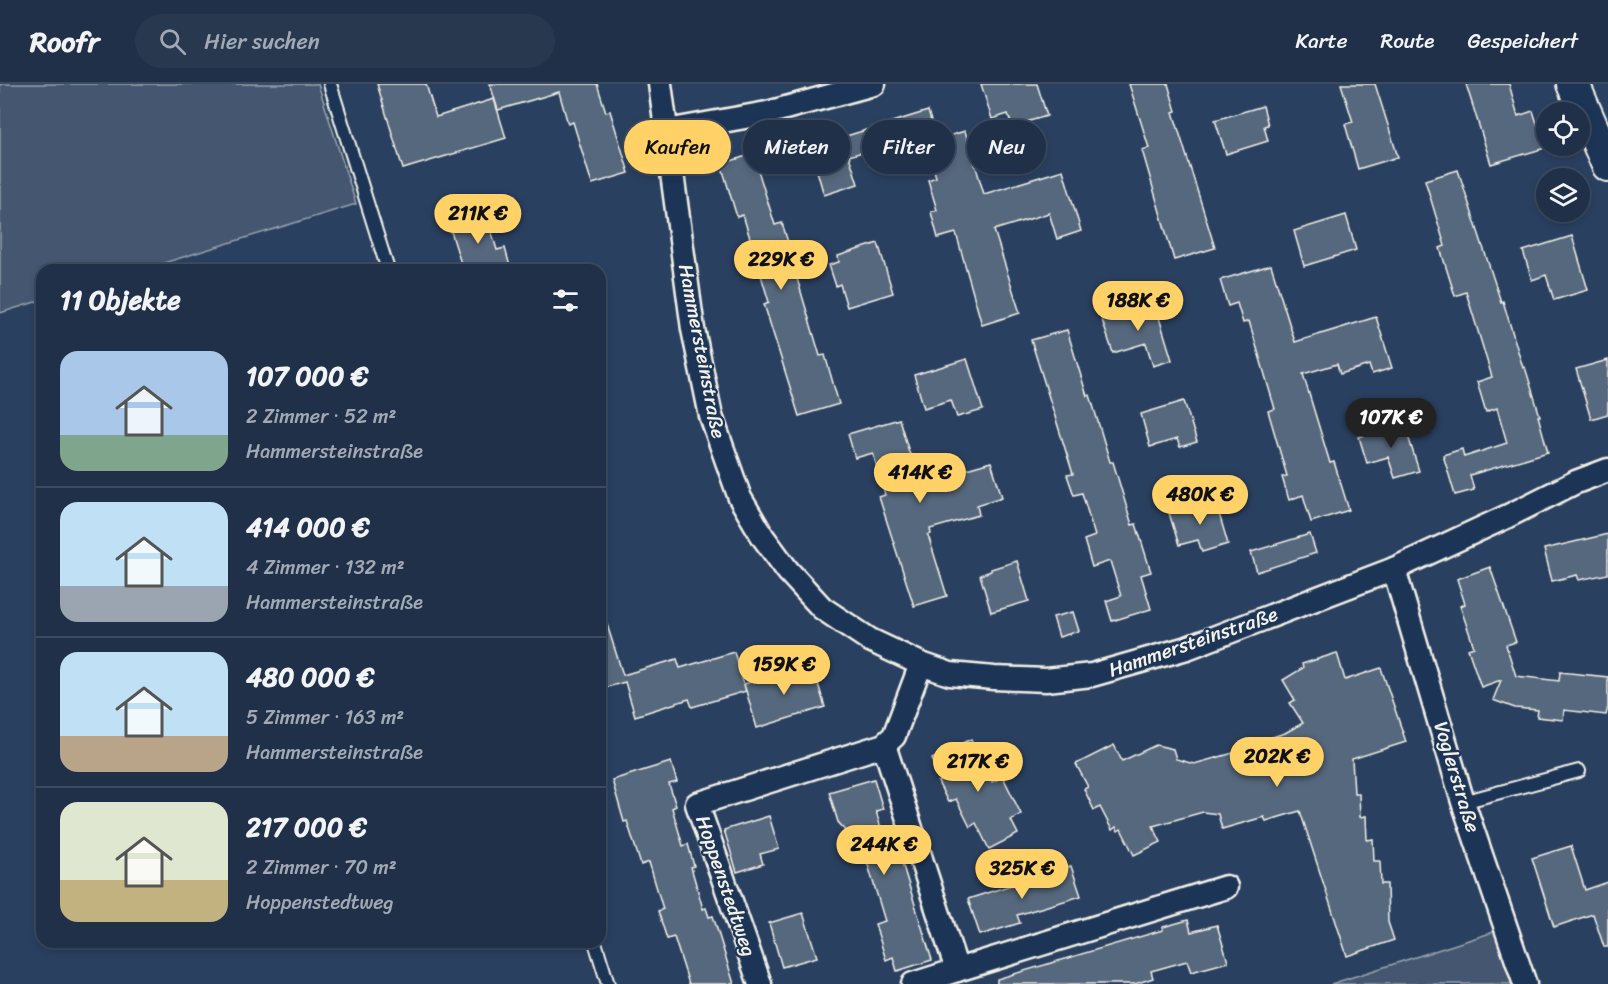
<!DOCTYPE html>
<html lang="de">
<head>
<meta charset="utf-8">
<style>
	:root { --surface:#203048; --page:#28384f; --text:#f1f3f6; --muted:#a2a9b4; --line:#3d4b60; --accent:#ffd166 }
	body { margin:0; font-family:Sriracha,sans-serif; background:var(--page); color:var(--text); height:100vh; display:flex; flex-direction:column; font-size:22px; white-space:nowrap }
	* { box-sizing:border-box; margin:0 }
	p { font-size:20px; color:var(--muted) }
	.icon { flex:none; width:33px; height:33px; fill:none; stroke:currentColor; stroke-width:2; stroke-linecap:round; stroke-linejoin:round }
	.map { position:relative; flex:1; overflow:hidden }
	.panel { position:absolute; left:36px; top:180px; width:570px; height:684px; display:flex; flex-direction:column; background:var(--surface); border-radius:18px; box-shadow:0 3px 9px #0003,0 0 0 2px var(--line) }
	.panel>* { flex:none }
	.top-card { position:absolute; left:624px; top:36px; width:570px; height:54px; display:flex; gap:12px }
	.fabs { position:absolute; left:1536px; top:18px; display:grid; gap:12px }
	.fabs a { display:grid; place-items:center; width:54px; height:54px; border-radius:50%; background:var(--surface); box-shadow:0 3px 9px #0003,0 0 0 2px var(--line); font-size:30px }
	.price { position:absolute; translate:-50% -51px; padding:0 14px; border-radius:21px; background:var(--accent); color:#111; font-size:20px; line-height:39px; filter:drop-shadow(0 2px 3px #0008) }
	.price::after { content:''; position:absolute; left:50%; top:36px; width:18px; height:14px; margin-left:-9px; background:inherit; clip-path:polygon(0 0,100% 0,50% 100%) }
	.price.active { background:#222; color:#fff }
	ul { padding:0; list-style:none }
	li { display:flex; align-items:center; gap:18px; height:150px; padding:0 24px }
	li+li { border-top:2px solid var(--line) }
	li span { display:grid; place-items:center; flex:none; width:168px; height:120px; border-radius:18px; color:#555 }
	li>.icon { margin-inline-start:auto }
	span .icon { width:72px; height:72px; fill:#fffc; stroke-width:1 }
	li b { font-size:26px }
	h2 { display:flex; justify-content:space-between; align-items:center; height:72px; padding:0 24px; font-size:26px }
	.pill { padding:0 21px; border-radius:27px; background:var(--surface); box-shadow:0 3px 9px #0003,0 0 0 2px var(--line); font-size:21px; line-height:54px }
	.pill.active { background:var(--accent); color:#111 }
	header { display:flex; align-items:center; gap:36px; box-sizing:border-box; height:84px; padding:0 30px; background:var(--surface); border-bottom:2px solid var(--line) }
	header strong { font-size:28px }
	nav { display:flex; gap:33px; margin-inline-start:auto; font-size:21px }
	.search { width:420px; height:54px; background:var(--page); display:flex; align-items:center; gap:15px; box-sizing:border-box; padding:0 21px; border-radius:33px; color:var(--muted); font-size:22px }
	.map>svg:first-child { display:block }
	.green { fill:#445771; stroke:#9ca4ac; stroke-width:1.5 }
	.building { fill:#56677d; stroke:#f4f1e8; stroke-width:1.5 }
	.lines { fill:none; stroke-linecap:round; stroke-linejoin:round }
	.lane-casing { stroke:#f4f1e8; stroke-width:16 }
	.street-casing { stroke:#f4f1e8; stroke-width:27 }
	.secondary-casing { stroke:#f4f1e8; stroke-width:36 }
	.lane { stroke:#1d3557; stroke-width:12 }
	.street { stroke:#1d3557; stroke-width:22 }
	.secondary { stroke:#1d3557; stroke-width:32 }
	.labels { text-anchor:middle; dominant-baseline:central; stroke-width:4.5; stroke-linejoin:round; paint-order:stroke }
	.street-label { font-size:20px; fill:#f4f1e8; stroke:#1d3557 }
</style>
</head>
<body>
<header>
<strong>Roofr</strong>
<div class="search"><svg class="icon" aria-label="search" viewBox="0 0 24 24"><circle cx="10" cy="10" r="6"/><path d="M15 15l6 6"/></svg>Hier suchen</div>
<nav><a>Karte</a><a>Route</a><a>Gespeichert</a></nav>
</header>
<div class="map">
<svg width="1608" height="900" viewBox="0 0 1608 900">
	<rect width="100%" height="100%" fill="#2a4060"/>
	<filter id="ink" filterUnits="userSpaceOnUse"><feTurbulence type="fractalNoise" baseFrequency=".0167" numOctaves="2"/><feDisplacementMap in="SourceGraphic" scale="12" xChannelSelector="R" yChannelSelector="G"/><feConvolveMatrix kernelMatrix="1 2 1 2 8 2 1 2 1" color-interpolation-filters="sRGB"/></filter>
	<g filter="url(#ink)">
		<!-- green -->
		<g class="green">
			<path d="M0 0H318L356 120 141 186H42V216L0 229Z"/>
			<path d="M1500 846 1517 900H1331Z"/>
		</g>
		<!-- building -->
		<g class="building">
			<path d="M377 0H426L436 33 494 15 506 54 403 85Z"/>
			<path d="M490 0H597L606 28 610 27 629 89 592 100 573 38 568 40 559 8 498 26Z"/>
			<path d="M981 0H1037L1047 32 1012 42 1008 30 992 35Z"/>
			<path d="M1129 0H1168L1176 27 1173 28 1215 164 1174 176 1142 66 1149 64Z"/>
			<path d="M1341 0H1375L1398 73 1358 85 1345 40 1353 38Z"/>
			<path d="M1466 0H1509L1518 32 1533 27 1545 64 1491 80Z"/>
			<path d="M1263 22 1268 41 1264 42 1268 57 1226 70 1215 36Z"/>
			<path d="M928 27 934 47 849 72 858 100 824 111 815 80 802 84 795 62 842 48 843 53Z"/>
			<path d="M965 47 984 110 1063 86 1081 147 1057 155 1049 129 994 146 1020 229 982 241 956 149 938 154 931 128 937 126 928 96 936 93 926 59Z"/>
			<path d="M753 70 775 141 782 139 795 181H793L820 272 825 271 839 320 799 332 764 220 769 218 743 131 737 133 721 80Z"/>
			<path d="M1458 86 1501 218 1503 217 1523 284 1525 283 1540 332H1538L1548 368 1470 391 1474 406 1455 411 1443 371 1462 365 1464 373 1507 359 1497 324 1486 328 1477 298 1492 293 1466 208 1455 212 1440 164 1445 162 1425 96Z"/>
			<path d="M486 129 497 166 505 164 511 186H463L449 141Z"/>
			<path d="M1346 131 1356 166 1304 182 1294 147Z"/>
			<path d="M1572 152 1588 206 1554 216 1546 191 1532 196 1523 167Z"/>
			<path d="M878 159 893 209 847 223 840 200 836 202 829 181 839 178 838 172Z"/>
			<path d="M1271 181 1295 258 1376 233 1392 284 1372 290 1369 281 1340 290 1337 280 1303 290 1330 379 1334 378 1349 426 1311 438 1303 411 1289 416 1282 393 1287 392 1268 327 1275 325 1249 237 1243 239 1237 219 1228 222 1220 196Z"/>
			<path d="M1154 217 1172 276 1153 282 1146 259 1113 269 1101 233Z"/>
			<path d="M1067 246 1087 312 1090 311 1110 378H1113L1132 441 1136 440 1151 488 1141 491 1151 525 1112 537 1106 517 1121 512 1110 477 1092 483 1084 456 1095 452 1082 409 1074 411 1067 391 1073 390 1031 256Z"/>
			<path d="M967 275 983 326 957 333 951 316 924 324 914 291Z"/>
			<path d="M1608 276V330L1591 335 1576 285Z"/>
			<path d="M1184 317 1197 358 1180 363 1177 355 1150 363 1141 330Z"/>
			<path d="M899 335 920 404 964 390 963 386 991 378 1002 413 977 421 979 431 930 445 931 450 928 451 947 512 914 522 879 413 885 411 873 369 855 374 848 350Z"/>
			<path d="M1404 339 1419 387 1395 394 1388 373 1367 379 1359 353Z"/>
			<path d="M1215 416 1228 460 1202 468 1198 456 1179 461 1169 429Z"/>
			<path d="M1310 450 1316 469 1257 488 1251 468Z"/>
			<path d="M1608 450V490L1579 496 1577 491 1552 497 1544 465Z"/>
			<path d="M1017 477 1029 517 991 528 980 491 991 487V485Z"/>
			<path d="M1490 483 1516 558 1506 561 1516 592 1559 597 1560 588 1608 593V623L1606 631 1564 626 1563 636 1537 633 1538 626 1515 624 1493 616 1501 596 1481 603 1468 565 1474 563 1460 522 1465 520 1457 495Z"/>
			<path d="M1073 528 1079 547 1059 553 1053 533Z"/>
			<path d="M604 531 623 591 677 575 680 584 734 568 746 607 692 623 689 615 635 632 625 598 600 605V532Z"/>
			<path d="M1337 569 1345 596 1381 584 1406 658 1352 675 1354 709H1359L1360 733 1366 732 1367 756 1373 755 1374 777H1380L1381 800H1387L1388 838 1394 856 1347 872 1300 727 1266 737 1264 733 1222 745 1218 730 1203 728 1153 742 1161 758 1134 771 1121 745 1118 747 1116 743 1112 746 1100 723 1094 726 1084 705 1088 703 1076 680 1114 661 1122 677 1156 661 1173 665 1176 675 1194 680 1255 663 1254 659 1285 649 1303 639 1290 619 1295 616 1283 596 1303 584 1302 580Z"/>
			<path d="M812 580 825 623 757 644 744 600Z"/>
			<path d="M971 655 992 698 1003 693 1021 730 1011 736 1018 750 989 765 976 739 970 743 956 715 948 718 938 698 942 696 932 675Z"/>
			<path d="M671 678 677 698 669 700 676 722 672 724 683 762 688 760 694 782 691 783 703 825 706 824 709 833 713 832 734 900H689L674 853 667 855 658 827 663 825 649 778 641 781 627 737 624 738 612 696Z"/>
			<path d="M874 695 883 725 876 727 889 772 899 769 932 876 897 887 893 873 886 876 875 840 885 837 858 748 849 750 838 738 829 708Z"/>
			<path d="M769 732 779 765 760 770 763 780 737 788 724 746Z"/>
			<path d="M1571 762 1585 806 1608 798V863H1604L1593 830 1554 843 1532 774Z"/>
			<path d="M1071 782 1081 812 1017 831 1020 839 980 851 968 815Z"/>
			<path d="M803 829 817 873 782 883 769 839Z"/>
			<path d="M1188 836 1191 848 1217 841 1228 878 1191 888 1187 877 1151 887 1153 894 1135 900H997V895L1163 846V843Z"/>
		</g>
		<g class="lines">
			<defs>
				<g id="lane">
					<path d="M330 0 388 186"/>
					<path d="M1463 718 1579 687"/>
					<path d="M595 858 608 900"/>
				</g>
				<g id="street">
					<path d="M660 0 693 245 711 332 740 414 763 453 788 487 822 524 870 556 921 580 950 590 994 594 1046 596 1092 591 1187 564 1394 485 1508 432 1576 398 1608 386"/>
					<path d="M667 47 767 29 874 0"/>
					<path d="M1394 485 1463 718 1525 900"/>
					<path d="M884 661 957 886 913 900"/>
					<path d="M957 886 1226 803"/>
					<path d="M760 900 697 720 884 661 894 652 921 580"/>
				</g>
				<path id="secondary" d="M1573 0 1608 81"/>
			</defs>
			<!-- lane casing -->
			<use href="#lane" class="lane-casing"/>
			<!-- street casing -->
			<use href="#street" class="street-casing"/>
			<!-- secondary casing -->
			<use href="#secondary" class="secondary-casing"/>
			<!-- lane -->
			<use href="#lane" class="lane"/>
			<!-- street -->
			<use href="#street" class="street"/>
			<!-- secondary -->
			<use href="#secondary" class="secondary"/>
		</g>
	</g>
	<g class="labels">
		<!-- street labels -->
		<g class="street-label">
			<text transform="translate(702 267) rotate(79)">Hammersteinstraße</text>
			<text transform="translate(1193 558) rotate(-19)">Hammersteinstraße</text>
			<text transform="translate(1457 693) rotate(73)">Voglerstraße</text>
			<text transform="translate(726 802) rotate(71)">Hoppenstedtweg</text>
		</g>
	</g>
</svg>
<div class="fabs">
<a><svg class="icon" aria-label="locate" viewBox="0 0 24 24"><circle cx="12" cy="12" r="6"/><path d="M12 2v4M12 18v4M2 12h4M18 12h4"/></svg></a>
<a><svg class="icon" aria-label="layers" viewBox="0 0 24 24"><path d="M12 4l9 5-9 5-9-5zM3 14l9 5 9-5"/></svg></a>
</div>
<b class="price" style="left:478px;top:161px">211K €</b>
<b class="price" style="left:781px;top:207px">229K €</b>
<b class="price" style="left:1138px;top:248px">188K €</b>
<b class="price active" style="left:1391px;top:365px">107K €</b>
<b class="price" style="left:920px;top:420px">414K €</b>
<b class="price" style="left:1200px;top:442px">480K €</b>
<b class="price" style="left:784px;top:612px">159K €</b>
<b class="price" style="left:1277px;top:704px">202K €</b>
<b class="price" style="left:978px;top:709px">217K €</b>
<b class="price" style="left:884px;top:792px">244K €</b>
<b class="price" style="left:1022px;top:816px">325K €</b>
<div class="top-card">
<a class="pill active">Kaufen</a>
<a class="pill">Mieten</a>
<a class="pill">Filter</a>
<a class="pill">Neu</a>
</div>
<section class="panel">
<h2>11 Objekte<svg class="icon" aria-label="filters" viewBox="0 0 24 24"><path d="M4 7h16M4 17h16"/><circle cx="9" cy="7" r="2"/><circle cx="15" cy="17" r="2"/></svg></h2>
<ul>
<li><span style="background:linear-gradient(#a9c7e8 70%,#7fa58c 0)"><svg class="icon" aria-label="home" viewBox="0 0 24 24"><path d="M3 11l9-7 9 7M6 9v11h12V9"/></svg></span><div><b>107 000 €</b><p>2 Zimmer · 52 m²</p><p>Hammersteinstraße</p></div></li>
<li><span style="background:linear-gradient(#bfe0f5 70%,#9aa5b1 0)"><svg class="icon" aria-label="home" viewBox="0 0 24 24"><path d="M3 11l9-7 9 7M6 9v11h12V9"/></svg></span><div><b>414 000 €</b><p>4 Zimmer · 132 m²</p><p>Hammersteinstraße</p></div></li>
<li><span style="background:linear-gradient(#bfe0f5 70%,#b9a48a 0)"><svg class="icon" aria-label="home" viewBox="0 0 24 24"><path d="M3 11l9-7 9 7M6 9v11h12V9"/></svg></span><div><b>480 000 €</b><p>5 Zimmer · 163 m²</p><p>Hammersteinstraße</p></div></li>
<li><span style="background:linear-gradient(#dfe7d0 65%,#c2b280 0)"><svg class="icon" aria-label="home" viewBox="0 0 24 24"><path d="M3 11l9-7 9 7M6 9v11h12V9"/></svg></span><div><b>217 000 €</b><p>2 Zimmer · 70 m²</p><p>Hoppenstedtweg</p></div></li>
</ul>
</section>
</div>
</body>
</html>
